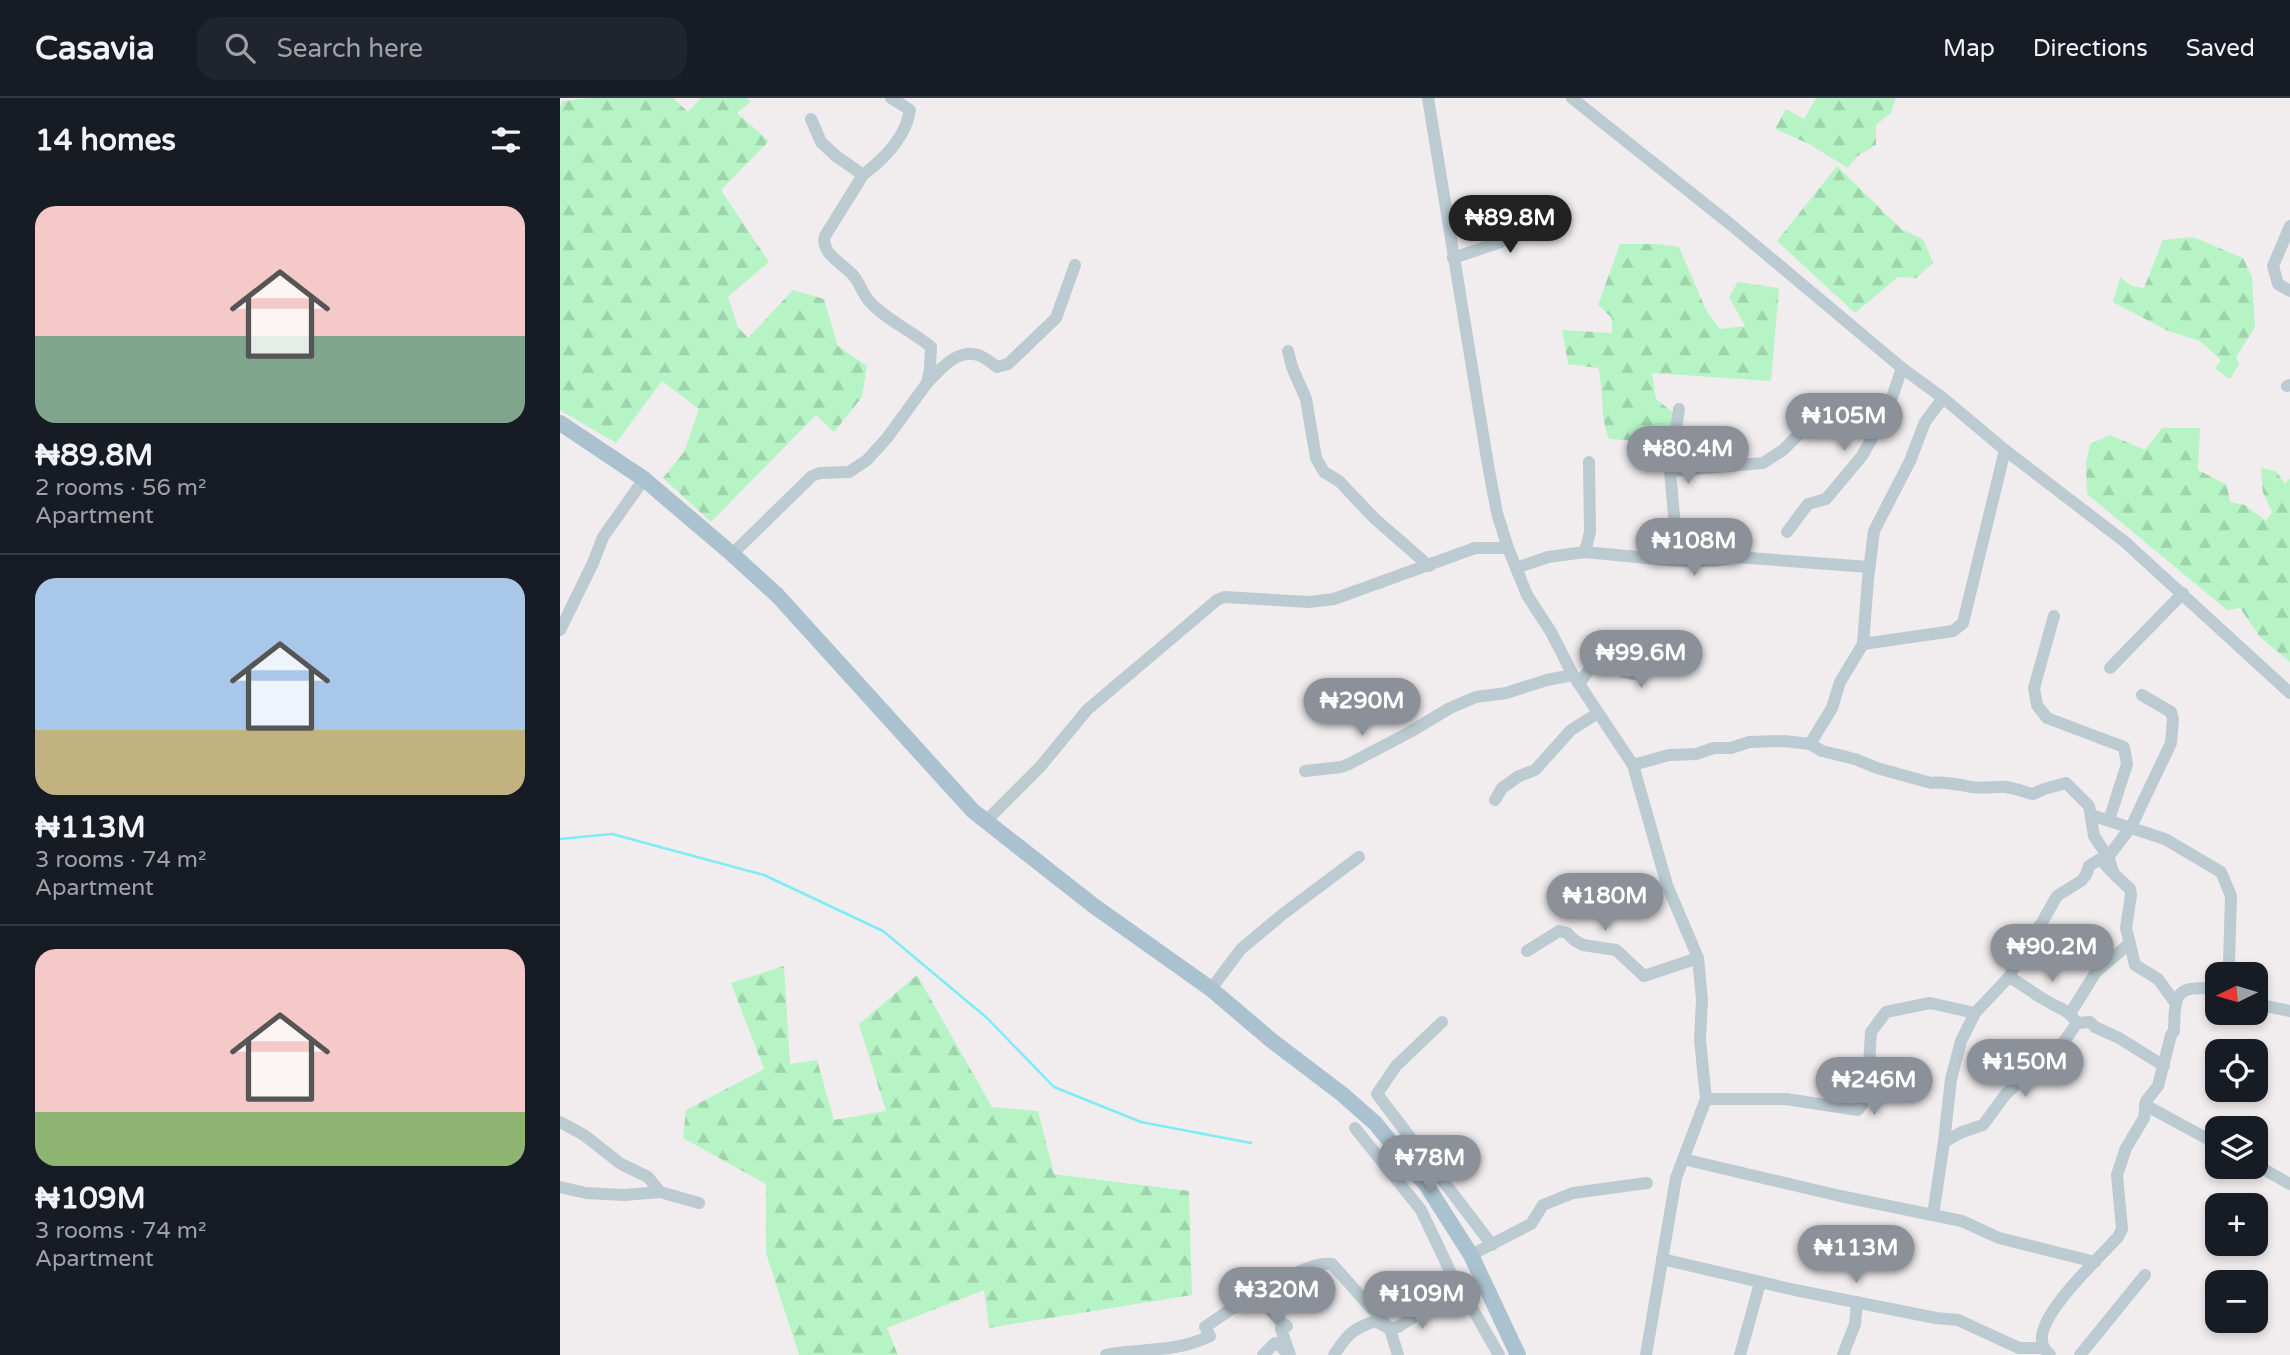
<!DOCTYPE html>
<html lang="en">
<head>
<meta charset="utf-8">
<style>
	:root { --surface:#171b24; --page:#20242c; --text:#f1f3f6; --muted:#9ea1a6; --line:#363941; --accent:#8c9099 }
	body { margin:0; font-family:"Varela Round",sans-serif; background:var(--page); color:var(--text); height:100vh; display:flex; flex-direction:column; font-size:26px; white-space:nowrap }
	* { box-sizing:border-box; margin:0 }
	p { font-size:23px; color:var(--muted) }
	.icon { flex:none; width:38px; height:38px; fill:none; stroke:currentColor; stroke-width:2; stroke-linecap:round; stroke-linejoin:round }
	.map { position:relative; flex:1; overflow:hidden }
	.panel { display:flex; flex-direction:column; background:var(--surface); width:560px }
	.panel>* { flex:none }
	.needle { width:46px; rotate:265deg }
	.controls { position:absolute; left:1645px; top:864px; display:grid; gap:14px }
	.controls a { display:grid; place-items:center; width:63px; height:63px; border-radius:14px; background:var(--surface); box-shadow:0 4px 10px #0003; font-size:35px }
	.price { position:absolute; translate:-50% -60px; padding:0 16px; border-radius:24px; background:var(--accent); color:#fff; font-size:23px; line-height:46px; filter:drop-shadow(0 2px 4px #0008) }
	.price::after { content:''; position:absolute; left:50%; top:42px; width:21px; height:16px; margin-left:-10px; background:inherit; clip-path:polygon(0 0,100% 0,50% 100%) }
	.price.on { background:#222; color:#fff }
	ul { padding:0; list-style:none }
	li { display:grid; align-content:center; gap:14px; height:371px; padding:0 35px }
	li+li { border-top:2px solid var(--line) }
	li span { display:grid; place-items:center; height:217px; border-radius:21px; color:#555 }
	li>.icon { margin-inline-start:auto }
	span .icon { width:126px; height:126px; fill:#fffc; stroke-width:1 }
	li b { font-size:30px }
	h2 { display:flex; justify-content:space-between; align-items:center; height:84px; padding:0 35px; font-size:30px }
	header { display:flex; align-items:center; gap:42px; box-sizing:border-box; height:98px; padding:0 35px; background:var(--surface); border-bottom:2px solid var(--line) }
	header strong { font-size:33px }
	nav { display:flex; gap:38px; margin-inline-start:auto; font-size:24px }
	.search { width:490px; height:63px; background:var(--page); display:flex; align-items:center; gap:18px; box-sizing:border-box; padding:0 24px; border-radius:21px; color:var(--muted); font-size:26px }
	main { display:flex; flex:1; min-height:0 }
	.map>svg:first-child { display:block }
	.forest { fill:url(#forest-firs) }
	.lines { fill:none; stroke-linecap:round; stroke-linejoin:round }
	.stream { stroke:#7eecf6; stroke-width:2.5 }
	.minor { stroke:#bccbd2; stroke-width:12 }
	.major { stroke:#aac2d0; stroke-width:16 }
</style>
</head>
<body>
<header>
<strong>Casavia</strong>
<div class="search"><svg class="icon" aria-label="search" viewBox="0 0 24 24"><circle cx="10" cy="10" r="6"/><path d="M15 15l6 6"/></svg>Search here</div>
<nav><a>Map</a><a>Directions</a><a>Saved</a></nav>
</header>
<main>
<section class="panel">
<h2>14 homes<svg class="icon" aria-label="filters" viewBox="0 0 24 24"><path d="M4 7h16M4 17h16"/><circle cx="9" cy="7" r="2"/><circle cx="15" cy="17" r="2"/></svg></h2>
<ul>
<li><span style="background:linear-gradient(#f6c9c9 60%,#7fa58c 0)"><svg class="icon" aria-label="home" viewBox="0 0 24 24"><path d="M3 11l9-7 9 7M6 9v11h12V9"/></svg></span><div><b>₦89.8M</b><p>2 rooms · 56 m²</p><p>Apartment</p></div></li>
<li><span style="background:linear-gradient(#a9c7e8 70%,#c2b280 0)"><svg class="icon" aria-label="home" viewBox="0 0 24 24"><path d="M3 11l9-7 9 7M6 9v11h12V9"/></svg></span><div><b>₦113M</b><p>3 rooms · 74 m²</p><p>Apartment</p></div></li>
<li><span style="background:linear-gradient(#f6c9c9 75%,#8fb573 0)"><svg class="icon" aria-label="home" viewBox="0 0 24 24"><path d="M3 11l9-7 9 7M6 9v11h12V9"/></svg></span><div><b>₦109M</b><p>3 rooms · 74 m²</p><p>Apartment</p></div></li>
</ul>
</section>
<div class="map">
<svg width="1730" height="1257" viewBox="0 0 1730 1257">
	<defs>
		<pattern id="forest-firs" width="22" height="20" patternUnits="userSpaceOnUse" patternTransform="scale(1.75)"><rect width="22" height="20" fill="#b6f4c6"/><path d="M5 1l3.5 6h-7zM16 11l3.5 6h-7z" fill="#9ed3ac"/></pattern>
	</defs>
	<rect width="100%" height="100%" fill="#f1edee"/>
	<!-- forest -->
	<g class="forest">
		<path d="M28 0H113L128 14 141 0H187L191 4 177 15 209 43 161 92 209 164 168 199 178 229 188 240 233 192 264 201 278 248 307 268 302 299 274 334 256 317 151 424 103 380 124 354 139 311 102 283 56 345 0 312V8L3 3Z"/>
		<path d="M1256 0H1336L1331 15 1316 27V47L1296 59 1288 70 1249 46 1215 31 1226 11 1244 21Z"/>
		<path d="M1277 68 1341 131 1363 141 1373 165 1356 180 1338 179 1295 215 1217 143Z"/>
		<path d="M1633 139 1683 160 1692 179 1695 229 1676 259 1679 266 1670 281 1655 271 1661 262 1640 243 1608 233 1553 204 1560 179 1572 188 1584 190 1603 142Z"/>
		<path d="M1060 146H1097L1119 149 1146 212 1160 231 1185 228 1169 199 1178 184 1219 190 1211 283 1092 275 1096 301 1115 316 1116 333 1098 344 1049 341C1039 315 1045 297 1038 270L1008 266 1002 232 1052 235V220L1038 207Z"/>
		<path d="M1602 330H1640L1638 372 1667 387 1670 404 1685 407 1706 423 1712 414 1703 395 1701 370 1716 373 1725 386 1730 380V564L1700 539 1680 510 1667 512 1527 396 1526 366 1530 346 1550 337 1585 352Z"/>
		<path d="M224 868 230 966 257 962 274 1022 326 1013 299 926 357 877 432 1009 478 1013 494 1076 629 1093 632 1197 429 1230 424 1192 327 1230 338 1257H239L206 1155V1086L123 1040 126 1012 204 971 171 885Z"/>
	</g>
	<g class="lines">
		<!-- stream -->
		<path class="stream" d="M0 741 52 736 204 777 323 833 427 920 494 989 581 1024 691 1045"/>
		<!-- minor -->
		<g class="minor">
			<path d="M868 0 928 367 937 415 948 450 967 497 991 534 1013 577 1073 667 1107 787 1138 860 1142 902 1140 942 1146 1001 1116 1080 1086 1257"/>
			<path d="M1012 0 1170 126 1342 270 1383 300 1445 352 1565 444 1730 595"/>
			<path d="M303 77C324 61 346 39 350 12L331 0"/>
			<path d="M1730 128 1713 168 1718 186 1730 193"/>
			<path d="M893 160 941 144 977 105"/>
			<path d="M728 253 732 269 746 301 756 360 764 374 779 383 814 420 869 468"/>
			<path d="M367 285C380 272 397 250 418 257 425 259 431 265 437 269L448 266 496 220 515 167"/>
			<path d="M1727 288 1730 287"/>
			<path d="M1110 373 1203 365 1223 352 1247 328"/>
			<path d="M1227 434 1248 406 1266 401 1302 358 1328 311 1342 270"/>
			<path d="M1025 454 1030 434 1029 364"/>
			<path d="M172 456 252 378 260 375 289 374 307 362 327 340 367 285 370 271 371 249C352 233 326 222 309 203 302 195 299 183 292 176 281 165 260 154 265 138L303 77 276 58 261 44 251 21"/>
			<path d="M1118 463 1110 373 1119 311"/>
			<path d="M956 470 988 459 1025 454 1118 463H1154L1176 459 1309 469"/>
			<path d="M1494 518 1474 590 1477 607 1487 620 1564 649 1567 666 1549 722"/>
			<path d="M0 532 33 465 43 439 84 381"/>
			<path d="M1303 546 1393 533 1403 525 1445 352"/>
			<path d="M1550 570 1623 495"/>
			<path d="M1019 586 1033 566C1051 563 1059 576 1075 576L1083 568 1093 538"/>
			<path d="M1250 646 1272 610 1280 584 1303 546 1308 481 1314 433 1350 363 1365 324 1383 300"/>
			<path d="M1073 667 1109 657 1136 656 1154 650H1171L1189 644 1224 643 1250 646 1262 653 1295 661 1317 670 1371 685C1379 683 1402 687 1411 689 1422 691 1434 688 1446 689 1455 690 1464 694 1473 696L1484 691 1506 685 1529 708 1534 738 1548 759 1554 776 1570 791 1571 797 1566 830 1575 867 1598 881 1614 903"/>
			<path d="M745 673 781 669 789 666 850 634 890 610 916 599 946 595 987 582 1013 577"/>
			<path d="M935 702 942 690 959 678 975 672 1011 632 1038 615"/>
			<path d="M1531 717 1605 741 1661 774 1671 798 1669 864 1666 877"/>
			<path d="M427 722 480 669 527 612 657 502 664 499 749 504 774 501 915 450H948"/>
			<path d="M1548 759 1571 729 1611 645 1613 621 1611 614 1582 597"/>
			<path d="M1551 773 1540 761 1529 768 1526 777 1521 783 1497 798 1481 826 1470 839 1449 879C1462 886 1474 896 1487 903 1501 912 1507 910 1517 925L1530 924 1535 929 1559 940 1604 968"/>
			<path d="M967 853 999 833 1007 835 1014 842 1023 847 1056 852 1084 878 1138 860"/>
			<path d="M651 891 681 851 723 816 799 759"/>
			<path d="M1696 906 1730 913"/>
			<path d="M1511 914 1536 874 1570 845"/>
			<path d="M882 924 836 968 817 996 932 1147"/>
			<path d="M1146 1001H1226L1298 1012 1307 1000 1311 934 1326 914 1370 905 1415 915"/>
			<path d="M1585 1007 1657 1046"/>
			<path d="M0 1024 24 1037 61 1066 88 1079 100 1094"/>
			<path d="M795 1030 861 1112 899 1192"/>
			<path d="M1384 1044 1402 1034 1423 1027 1446 996 1460 983 1487 968 1517 925"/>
			<path d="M1123 1061 1280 1098 1402 1123 1439 1140 1535 1164"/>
			<path d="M1696 1067 1730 1086"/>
			<path d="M0 1089 26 1095 64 1097 100 1094 139 1105"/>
			<path d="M1373 1117 1384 1044 1391 981 1401 943 1415 915 1449 879"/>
			<path d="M911 1157 971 1126 983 1107 1013 1095 1087 1085"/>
			<path d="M1102 1161 1235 1192 1376 1220 1398 1222 1459 1250H1484"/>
			<path d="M700 1200C721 1186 746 1163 772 1166L830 1231 838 1257"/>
			<path d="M546 1257C582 1250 615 1255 650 1238L645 1229 686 1201 700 1200 721 1224 727 1228 721 1231 730 1257"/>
			<path d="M703 1257 715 1245 720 1247 728 1257"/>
			<path d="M774 1257C787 1237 792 1231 815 1223L830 1231 838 1229 893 1193 899 1192 904 1196 939 1257"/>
			<path d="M1180 1257 1200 1185"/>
			<path d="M1283 1257 1295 1226 1297 1204"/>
			<path d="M1490 1257C1486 1253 1482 1249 1482 1243 1478 1216 1540 1159 1558 1139L1562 1131 1557 1077 1566 1050 1584 1020 1586 1003 1598 988 1611 937 1614 933C1615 893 1615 889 1657 890"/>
			<path d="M1520 1257 1585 1177"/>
		</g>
		<!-- major -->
		<path class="major" d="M0 325 84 381 172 456 218 498 413 713 534 808 651 891 711 942 782 996 815 1025 867 1088 911 1157 958 1257"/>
	</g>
</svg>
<div class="controls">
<a><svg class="needle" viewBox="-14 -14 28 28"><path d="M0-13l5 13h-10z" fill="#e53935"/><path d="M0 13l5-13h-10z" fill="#9ea1a6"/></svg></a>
<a><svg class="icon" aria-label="locate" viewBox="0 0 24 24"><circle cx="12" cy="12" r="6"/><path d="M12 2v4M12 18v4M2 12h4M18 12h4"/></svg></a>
<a><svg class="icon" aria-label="layers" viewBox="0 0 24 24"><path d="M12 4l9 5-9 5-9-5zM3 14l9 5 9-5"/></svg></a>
<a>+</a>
<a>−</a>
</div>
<b class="price on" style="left:950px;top:157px">₦89.8M</b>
<b class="price" style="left:1284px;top:355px">₦105M</b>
<b class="price" style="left:1128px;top:388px">₦80.4M</b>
<b class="price" style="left:1134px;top:480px">₦108M</b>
<b class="price" style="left:1081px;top:592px">₦99.6M</b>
<b class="price" style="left:802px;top:640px">₦290M</b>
<b class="price" style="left:1045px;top:835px">₦180M</b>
<b class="price" style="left:1492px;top:886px">₦90.2M</b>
<b class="price" style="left:1465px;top:1001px">₦150M</b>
<b class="price" style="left:1314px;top:1019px">₦246M</b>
<b class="price" style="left:870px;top:1097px">₦78M</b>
<b class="price" style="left:1296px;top:1187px">₦113M</b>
<b class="price" style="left:717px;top:1229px">₦320M</b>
<b class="price" style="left:862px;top:1233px">₦109M</b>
</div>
</main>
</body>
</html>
